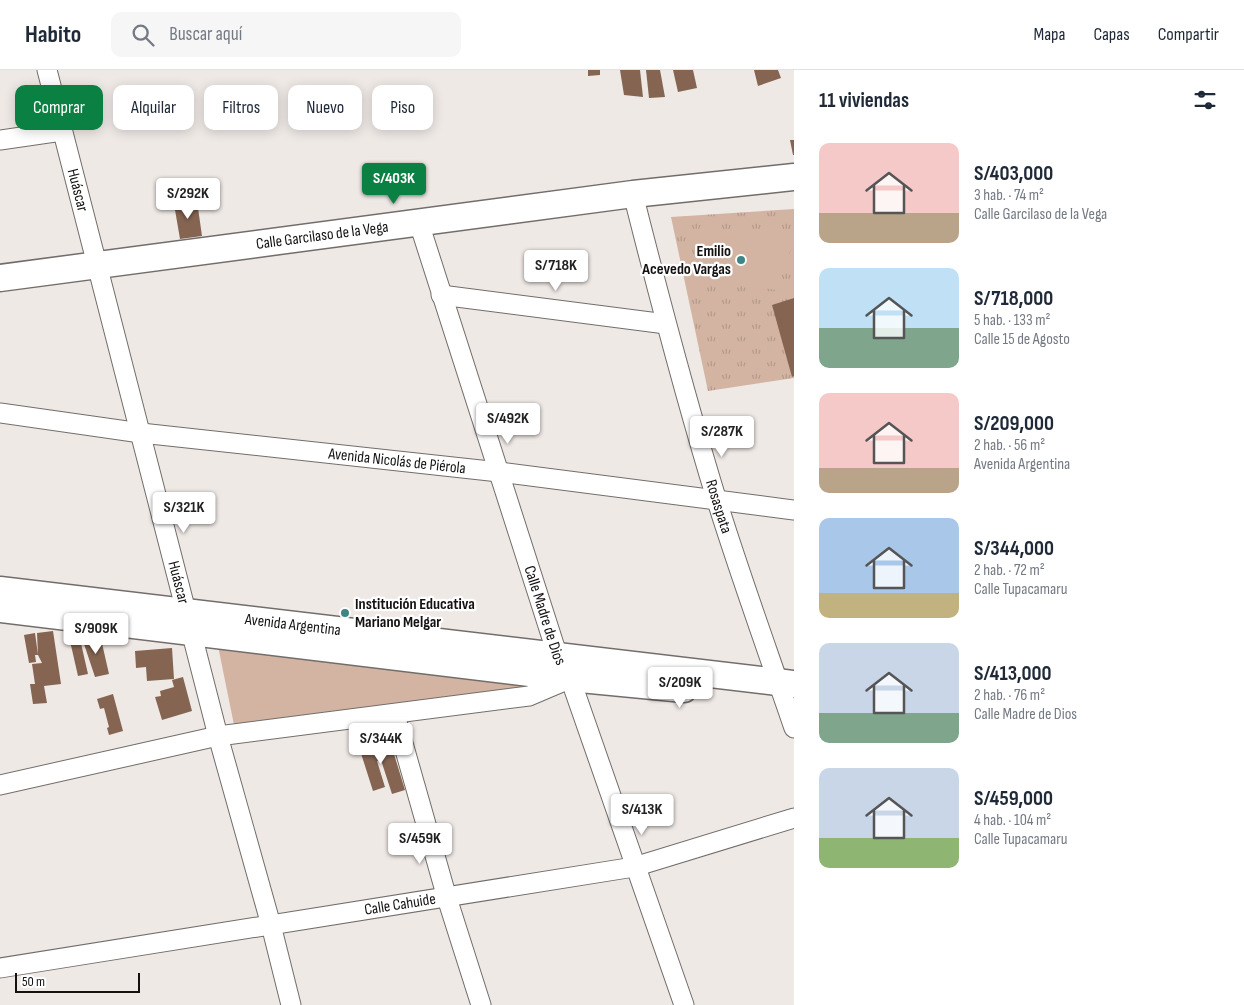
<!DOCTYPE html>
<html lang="es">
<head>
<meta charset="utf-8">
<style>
	:root { --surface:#fff; --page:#f6f6f7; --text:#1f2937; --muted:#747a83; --line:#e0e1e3; --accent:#0b8043 }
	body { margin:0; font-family:"Sofia Sans Condensed",sans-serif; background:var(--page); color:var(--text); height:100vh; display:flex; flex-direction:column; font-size:19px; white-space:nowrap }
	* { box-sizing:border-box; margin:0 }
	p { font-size:16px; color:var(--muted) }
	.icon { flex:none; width:28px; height:28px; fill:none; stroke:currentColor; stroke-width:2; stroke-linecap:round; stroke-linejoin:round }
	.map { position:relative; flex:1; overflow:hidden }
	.panel { display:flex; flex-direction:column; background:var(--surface); width:450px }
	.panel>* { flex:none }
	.top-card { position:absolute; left:15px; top:15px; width:475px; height:45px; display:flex; gap:10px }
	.scale { position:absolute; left:15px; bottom:12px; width:125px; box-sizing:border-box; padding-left:5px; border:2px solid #141211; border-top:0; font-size:14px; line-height:18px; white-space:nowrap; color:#141211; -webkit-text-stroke:4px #fff; paint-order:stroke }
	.price { position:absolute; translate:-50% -42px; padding:0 11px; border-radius:5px; background:#fff; color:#222; font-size:16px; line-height:32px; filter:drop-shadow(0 1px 2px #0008) }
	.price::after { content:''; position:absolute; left:50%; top:30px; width:15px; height:11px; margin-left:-8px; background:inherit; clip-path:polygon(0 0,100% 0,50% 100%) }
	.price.active { background:var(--accent); color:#fff }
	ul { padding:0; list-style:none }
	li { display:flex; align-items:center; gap:15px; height:125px; padding:0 25px }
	li span { display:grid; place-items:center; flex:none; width:140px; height:100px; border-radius:10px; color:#555 }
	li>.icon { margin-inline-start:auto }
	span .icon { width:60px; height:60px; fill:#fffc; stroke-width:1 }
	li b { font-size:21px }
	h2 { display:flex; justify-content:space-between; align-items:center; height:60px; padding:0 25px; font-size:21px }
	.pill { padding:0 18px; border-radius:10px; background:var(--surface); box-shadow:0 2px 12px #0003; font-size:18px; line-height:45px }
	.pill.active { background:var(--accent); color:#fff }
	header { display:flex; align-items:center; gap:30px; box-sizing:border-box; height:70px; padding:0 25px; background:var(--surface); border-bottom:1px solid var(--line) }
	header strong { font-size:24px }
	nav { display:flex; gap:28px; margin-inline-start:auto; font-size:18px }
	.search { width:350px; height:45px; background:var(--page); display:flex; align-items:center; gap:12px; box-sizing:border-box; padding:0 18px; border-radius:10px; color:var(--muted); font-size:19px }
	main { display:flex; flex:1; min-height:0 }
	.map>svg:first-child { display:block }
	.grass { fill:url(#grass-tufts) }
	.pitch { fill:#d3b4a3 }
	.building { fill:#856452 }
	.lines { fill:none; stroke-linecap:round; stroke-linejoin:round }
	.street-casing { stroke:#726d6a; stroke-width:21 }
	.secondary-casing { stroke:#726d6a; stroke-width:29 }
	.street { stroke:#fff; stroke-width:19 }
	.secondary { stroke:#fff; stroke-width:26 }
	.poi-dot { fill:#3e8686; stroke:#fff; stroke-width:2 }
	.labels { text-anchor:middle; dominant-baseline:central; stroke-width:4.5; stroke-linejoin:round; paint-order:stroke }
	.street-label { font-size:16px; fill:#141211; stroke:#fff }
	.poi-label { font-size:16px; font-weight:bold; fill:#141211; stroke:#fff; text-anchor:end }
</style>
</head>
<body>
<header>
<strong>Habito</strong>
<div class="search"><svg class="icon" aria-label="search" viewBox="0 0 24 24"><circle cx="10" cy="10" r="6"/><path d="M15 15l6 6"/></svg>Buscar aquí</div>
<nav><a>Mapa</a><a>Capas</a><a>Compartir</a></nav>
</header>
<main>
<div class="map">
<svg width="794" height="935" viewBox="0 0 794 935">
	<defs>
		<pattern id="grass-tufts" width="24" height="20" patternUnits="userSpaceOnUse" patternTransform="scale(1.25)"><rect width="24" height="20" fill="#d3b4a3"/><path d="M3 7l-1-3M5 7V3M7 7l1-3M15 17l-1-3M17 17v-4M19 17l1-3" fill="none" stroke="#b49a8b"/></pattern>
	</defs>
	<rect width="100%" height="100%" fill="#efe9e6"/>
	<!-- grass -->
	<path class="grass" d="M794 139V308L708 321 671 147Z"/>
	<!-- pitch -->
	<g class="pitch">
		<path d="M700 156 794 169 777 220 691 209Z"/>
		<path d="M218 576 531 609 528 620 234 655Z"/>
	</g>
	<!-- building -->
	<g class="building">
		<path d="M588 0H600V5L588 6Z"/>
		<path d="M620 0H640L643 27 624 25Z"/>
		<path d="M646 0H660L665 27 649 28Z"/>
		<path d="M673 0H693L697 18 678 22Z"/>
		<path d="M754 0H778L781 8 758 16Z"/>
		<path d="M790 70H794V85H793Z"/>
		<path d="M197 131 202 166 180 169 174 134Z"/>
		<path d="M794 228V306L792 307 772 235Z"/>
		<path d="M53 561 61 614 44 616 47 633 33 634 30 614H35L32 594 42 593 38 585H35L36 592 29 593 24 565 35 563 38 585 37 563Z"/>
		<path d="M81 565 101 569 109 604 95 607Z"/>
		<path d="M80 569 88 604 78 606 70 571Z"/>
		<path d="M172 578 174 609 147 611 146 597 136 598 135 581Z"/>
		<path d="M183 607 192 641 162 650 155 627 161 626 160 621 174 617 172 610Z"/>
		<path d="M113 624 123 661 109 665 107 658 109 657 104 638 100 639 97 629Z"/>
		<path d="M374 669 376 675 390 671 405 720 392 724 381 690 377 691 385 717 373 721 358 674Z"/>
	</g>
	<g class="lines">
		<defs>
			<g id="street">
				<path id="s1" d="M47 0 218 666 271 855 291 935"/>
				<path d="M0 70 62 61"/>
				<path id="s2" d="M633 124C659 227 686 330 717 431 741 508 768 582 794 658"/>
				<path id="s3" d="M419 153 558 587 570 608 684 935"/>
				<path d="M441 225 666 254"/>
				<path id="s4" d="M0 343 141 363 499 402 794 440"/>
				<path d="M395 645 447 828 481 935"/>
				<path d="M0 715 218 666 529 626 569 609"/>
				<path id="s5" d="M0 898 634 797 794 748"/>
			</g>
			<g id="secondary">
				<path id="s6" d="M0 208 633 124 794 107"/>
				<path id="s7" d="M0 520 794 614"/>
				<path d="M0 539 570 608 684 619"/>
			</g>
		</defs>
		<!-- street casing -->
		<use href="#street" class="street-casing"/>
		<!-- secondary casing -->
		<use href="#secondary" class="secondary-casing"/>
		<!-- street -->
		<use href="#street" class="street"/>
		<!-- secondary -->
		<use href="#secondary" class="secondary"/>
	</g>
	<!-- markers -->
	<g class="poi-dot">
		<circle cx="741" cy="190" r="5"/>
		<circle cx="345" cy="543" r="5"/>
	</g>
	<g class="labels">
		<!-- street labels -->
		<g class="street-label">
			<text stroke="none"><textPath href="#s1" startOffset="124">Huáscar</textPath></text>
			<text stroke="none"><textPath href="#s6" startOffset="325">Calle Garcilaso de la Vega</textPath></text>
			<text stroke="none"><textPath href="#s4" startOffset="400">Avenida Nicolás de Piérola</textPath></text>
			<text stroke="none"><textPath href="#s2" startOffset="324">Rosaspata</textPath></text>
			<text stroke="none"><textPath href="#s1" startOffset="529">Huáscar</textPath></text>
			<text stroke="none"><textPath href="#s3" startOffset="412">Calle Madre de Dios</textPath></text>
			<text stroke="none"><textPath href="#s7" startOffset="295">Avenida Argentina</textPath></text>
			<text stroke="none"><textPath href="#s5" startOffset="405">Calle Cahuide</textPath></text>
		</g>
		<!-- poi labels -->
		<g class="poi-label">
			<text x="731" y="181">Emilio<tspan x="731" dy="18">Acevedo Vargas</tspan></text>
			<text x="355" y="534" text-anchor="start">Institución Educativa<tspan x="355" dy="18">Mariano Melgar</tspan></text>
		</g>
	</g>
</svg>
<div class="scale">50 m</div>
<b class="price active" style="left:394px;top:135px">S/403K</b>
<b class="price" style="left:188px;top:150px">S/292K</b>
<b class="price" style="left:556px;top:222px">S/718K</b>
<b class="price" style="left:508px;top:375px">S/492K</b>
<b class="price" style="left:722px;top:388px">S/287K</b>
<b class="price" style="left:184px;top:464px">S/321K</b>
<b class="price" style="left:96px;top:585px">S/909K</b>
<b class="price" style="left:680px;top:639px">S/209K</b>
<b class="price" style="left:381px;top:695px">S/344K</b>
<b class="price" style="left:642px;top:766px">S/413K</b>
<b class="price" style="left:420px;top:795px">S/459K</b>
<div class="top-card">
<a class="pill active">Comprar</a>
<a class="pill">Alquilar</a>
<a class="pill">Filtros</a>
<a class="pill">Nuevo</a>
<a class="pill">Piso</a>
</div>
</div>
<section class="panel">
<h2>11 viviendas<svg class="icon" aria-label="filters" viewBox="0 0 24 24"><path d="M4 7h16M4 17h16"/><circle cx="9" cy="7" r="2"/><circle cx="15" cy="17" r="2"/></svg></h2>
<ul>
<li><span style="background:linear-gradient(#f6c9c9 70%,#b9a48a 0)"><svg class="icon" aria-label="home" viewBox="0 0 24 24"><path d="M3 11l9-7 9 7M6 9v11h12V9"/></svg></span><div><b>S/403,000</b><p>3 hab. · 74 m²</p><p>Calle Garcilaso de la Vega</p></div></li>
<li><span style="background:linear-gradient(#bfe0f5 60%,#7fa58c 0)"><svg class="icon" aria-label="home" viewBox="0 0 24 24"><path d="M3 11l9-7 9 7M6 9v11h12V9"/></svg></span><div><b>S/718,000</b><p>5 hab. · 133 m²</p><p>Calle 15 de Agosto</p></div></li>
<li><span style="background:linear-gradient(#f6c9c9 75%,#b9a48a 0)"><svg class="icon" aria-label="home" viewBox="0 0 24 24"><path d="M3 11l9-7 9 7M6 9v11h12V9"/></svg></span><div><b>S/209,000</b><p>2 hab. · 56 m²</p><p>Avenida Argentina</p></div></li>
<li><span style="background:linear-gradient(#a9c7e8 75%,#c2b280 0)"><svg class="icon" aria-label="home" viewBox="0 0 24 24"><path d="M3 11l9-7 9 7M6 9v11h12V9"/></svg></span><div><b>S/344,000</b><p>2 hab. · 72 m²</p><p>Calle Tupacamaru</p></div></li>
<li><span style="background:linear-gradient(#c9d6e8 70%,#7fa58c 0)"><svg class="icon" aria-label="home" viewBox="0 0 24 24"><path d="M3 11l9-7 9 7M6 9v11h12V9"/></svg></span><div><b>S/413,000</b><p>2 hab. · 76 m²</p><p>Calle Madre de Dios</p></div></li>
<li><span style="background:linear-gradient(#c9d6e8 70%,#8fb573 0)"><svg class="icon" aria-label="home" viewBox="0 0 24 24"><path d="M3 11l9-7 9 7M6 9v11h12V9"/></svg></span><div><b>S/459,000</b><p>4 hab. · 104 m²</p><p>Calle Tupacamaru</p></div></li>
</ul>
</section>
</main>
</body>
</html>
